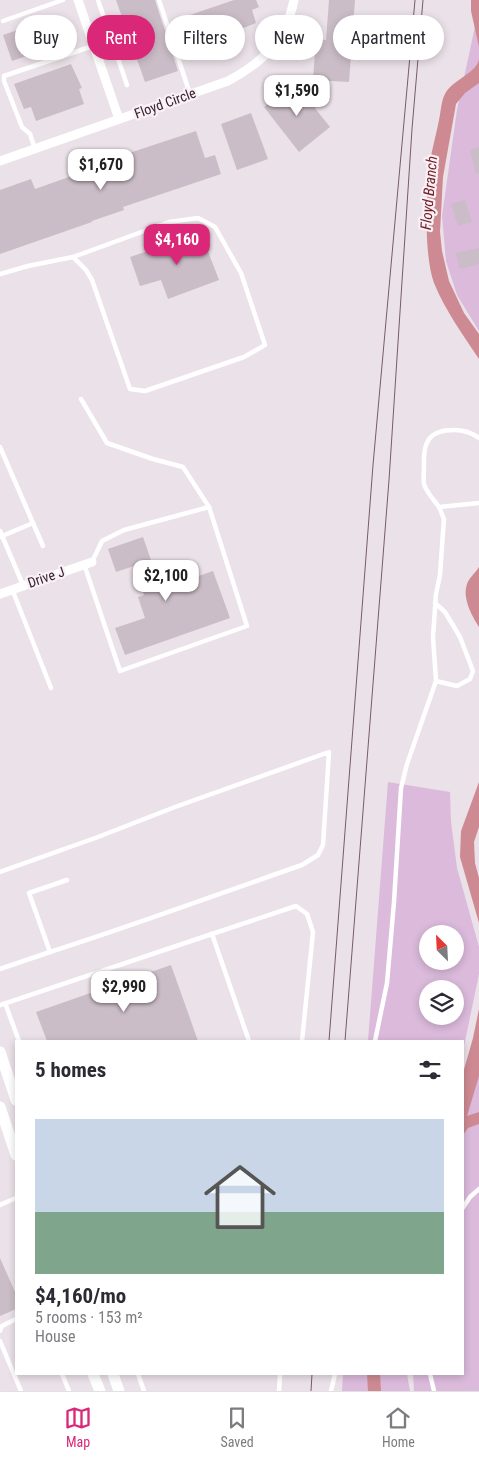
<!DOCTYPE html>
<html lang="en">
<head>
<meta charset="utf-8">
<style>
	:root { --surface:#fff; --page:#f2f2f3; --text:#2b2b33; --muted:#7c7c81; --line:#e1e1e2; --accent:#db2777 }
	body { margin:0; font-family:"Roboto Condensed",sans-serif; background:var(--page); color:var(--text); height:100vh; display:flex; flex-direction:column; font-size:19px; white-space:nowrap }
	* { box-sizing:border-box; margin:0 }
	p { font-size:16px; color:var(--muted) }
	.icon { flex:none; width:28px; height:28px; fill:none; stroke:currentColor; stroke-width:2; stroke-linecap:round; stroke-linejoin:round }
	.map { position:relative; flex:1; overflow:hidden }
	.sheet { position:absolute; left:15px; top:1040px; width:449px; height:335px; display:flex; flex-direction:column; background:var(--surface); border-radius:0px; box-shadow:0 2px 8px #0003 }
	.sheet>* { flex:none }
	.hud { position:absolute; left:15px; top:15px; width:450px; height:45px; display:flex; gap:10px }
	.needle { width:32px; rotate:336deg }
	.buttons { position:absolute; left:419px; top:925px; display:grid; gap:10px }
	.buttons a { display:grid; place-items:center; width:45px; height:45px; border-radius:50%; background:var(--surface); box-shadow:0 2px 8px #0003; font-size:25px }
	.price { position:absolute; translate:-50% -42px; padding:0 11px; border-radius:10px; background:#fff; color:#222; font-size:16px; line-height:32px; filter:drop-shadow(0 1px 2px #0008) }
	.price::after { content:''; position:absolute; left:50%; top:30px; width:15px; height:11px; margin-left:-8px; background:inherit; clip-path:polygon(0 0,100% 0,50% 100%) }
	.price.selected { background:var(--accent); color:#fff }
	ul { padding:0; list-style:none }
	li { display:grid; align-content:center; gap:10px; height:265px; padding:0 20px }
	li+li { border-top:1px solid var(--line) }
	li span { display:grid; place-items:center; height:155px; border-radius:0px; color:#555 }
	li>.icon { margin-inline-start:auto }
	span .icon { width:90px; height:90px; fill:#fffc; stroke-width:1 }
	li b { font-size:21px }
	h2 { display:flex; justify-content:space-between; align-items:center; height:60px; padding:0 20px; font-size:21px }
	.tag { padding:0 18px; border-radius:22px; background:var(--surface); box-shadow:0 2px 8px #0003; font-size:18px; line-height:45px }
	.tag.selected { background:var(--accent); color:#fff }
	.dock { display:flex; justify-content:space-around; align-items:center; height:70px; border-top:1px solid var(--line); background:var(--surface); font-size:14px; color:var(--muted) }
	.dock a { display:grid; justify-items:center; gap:2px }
	.dock .selected { color:var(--accent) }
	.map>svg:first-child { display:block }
	.green { fill:#dbbadb; fill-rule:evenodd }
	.water { fill:#ce8a92 }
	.building { fill:#cbbdc7 }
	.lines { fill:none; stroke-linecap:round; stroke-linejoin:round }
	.service { stroke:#fff; stroke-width:4.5 }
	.minor { stroke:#fff; stroke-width:9 }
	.tertiary { stroke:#fff; stroke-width:11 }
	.tram { stroke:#765c6a; stroke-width:1 }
	.labels { text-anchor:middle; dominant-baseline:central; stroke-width:4.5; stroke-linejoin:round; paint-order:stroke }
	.street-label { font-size:14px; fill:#3b222f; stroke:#f8f1f6 }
	.water-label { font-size:15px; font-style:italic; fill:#741e27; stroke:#f8f1f6 }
</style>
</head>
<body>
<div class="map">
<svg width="479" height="1391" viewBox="0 0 479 1391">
	<rect width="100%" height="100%" fill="#ebe1e8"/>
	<!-- green -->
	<g class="green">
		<path d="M479 8V331L457 295 446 261 442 216 457 110Z"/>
		<path d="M388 782 450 792 451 822 457 868 479 947V974L463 1051 462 1041H368ZM428 934H455V961H428ZM428 989H455V1016H428Z"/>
		<path d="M479 1064V1391H414L413 1374H462L463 1118Z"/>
		<path d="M343 1374H407L410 1391H342Z"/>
	</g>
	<!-- water -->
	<g class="water">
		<path d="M471 0H479V47L471 11Z"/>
		<path d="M479 59V83L465 93 456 104 443 177 440 232 442 251 449 281 464 313 479 334V359C463 335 445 310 434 283 424 255 426 199 429 169 431 152 436 136 439 120 441 112 441 101 445 94 452 80 477 73 479 59Z"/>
		<path d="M479 567V627C472 616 462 598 467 584 469 578 476 572 479 567Z"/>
		<path d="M479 782V827L474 842 475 863 479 878V923L460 857 461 831Z"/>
		<path d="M479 1009V1076L467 1116 479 1112V1124L468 1128 463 1135V1073L473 1038Z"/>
		<path d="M367 1374H380L381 1391H368Z"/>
	</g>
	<!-- building -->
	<g class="building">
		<path d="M116 0H155L178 71 145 82Z"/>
		<path d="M234 0H256L259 7 252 10 256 23 241 29 243 39 205 53 196 30 189 32 184 17Z"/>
		<path d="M329 0H355L349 82 313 80 316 39 326 40Z"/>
		<path d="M44 21 53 47 12 61 3 35Z"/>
		<path d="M71 64 82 88 79 89 84 104 36 121 31 107 24 109 14 84Z"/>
		<path d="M295 83 330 127 299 152 264 107Z"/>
		<path d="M251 113 268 159 237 170 221 124Z"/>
		<path d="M196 131 205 158 215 155 221 174 123 207 124 210 92 221V222L0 254V190L31 179 35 189 117 160V157Z"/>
		<path d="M479 147V173L476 174 470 150Z"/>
		<path d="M465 200 472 222 458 226 451 204Z"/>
		<path d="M201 233 219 280 168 299 161 280 140 286 130 257Z"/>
		<path d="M479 248V264L460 269 456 253Z"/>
		<path d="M143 537 161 589 213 571 230 618 125 655 115 628 145 618 138 597 144 595 134 566 116 572 108 549Z"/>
		<path d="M171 965 198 1041H47L36 1012Z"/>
		<path d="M0 1258 16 1294V1309L0 1316Z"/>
	</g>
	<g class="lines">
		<!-- service -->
		<g class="service">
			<path d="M98 0 127 85"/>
			<path d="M159 0 190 94"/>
			<path d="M3 21 63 0"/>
			<path d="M35 149 30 134 22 127 4 81V76L93 46"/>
			<path d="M0 274 28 266 73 257 86 270 92 280 130 389 145 391 244 357 265 345 241 273 215 227 198 218 169 222 73 257"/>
			<path d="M81 399 107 443 153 459 183 467 209 507"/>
			<path d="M479 438C471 432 464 430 454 430 429 430 423 442 424 465 424 471 423 478 424 484 426 492 435 501 439 507L479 503"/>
			<path d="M0 447 33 523 0 537"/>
			<path d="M33 523 43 546"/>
			<path d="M0 531 23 585"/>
			<path d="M84 564 120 671 247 626 209 507 124 530 102 541 92 562"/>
			<path d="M12 589 51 688"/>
			<path d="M435 603 445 612 460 637 473 671 470 679 457 686 436 681"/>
			<path d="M0 872 98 837 175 807 329 752 323 845 318 855 302 865C218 894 135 925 50 952"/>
			<path d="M212 934 296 906 307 914 313 932 302 1041"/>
			<path d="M0 969 50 952 29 893 67 880"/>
			<path d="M5 1003 19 1041"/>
			<path d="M0 1005 212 934 249 1041"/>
			<path d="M375 1041 387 983 394 902 401 788 407 764 436 681 433 637 436 594 440 575 443 532 444 519 439 507"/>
			<path d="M0 1205 16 1198"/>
			<path d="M462 1209 470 1197 479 1189"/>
			<path d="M0 1331 2 1326 16 1319"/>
			<path d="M0 1341 21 1391"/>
			<path d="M62 1374 69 1391"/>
			<path d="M138 1374 144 1391"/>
			<path d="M430 1374 434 1391"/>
			<path d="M279 1391 280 1374"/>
			<path d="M331 1391 335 1374"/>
		</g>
		<!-- minor -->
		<g class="minor">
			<path d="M78 0 119 119"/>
			<path d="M0 161 228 81C263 62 286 41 294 0"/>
			<path d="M0 594 92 562"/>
		</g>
		<!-- tertiary -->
		<g class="tertiary">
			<path d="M0 1052 16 1100"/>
			<path d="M0 1107 16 1155"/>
			<path d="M93 1374 100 1391"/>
			<path d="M113 1374 119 1391"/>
		</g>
		<!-- tram -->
		<g class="tram">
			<path d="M329 1041 373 465 415 0"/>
			<path d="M345 1041 389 480 412 129 423 0"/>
			<path d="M311 1391 312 1374"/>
		</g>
	</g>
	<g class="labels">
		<!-- street labels -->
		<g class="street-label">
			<text transform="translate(165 103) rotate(-20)">Floyd Circle</text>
			<text transform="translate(46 577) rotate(-19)">Drive J</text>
		</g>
		<!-- water labels -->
		<g class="water-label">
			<text transform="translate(429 193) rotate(-85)">Floyd Branch</text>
		</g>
	</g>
</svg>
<div class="buttons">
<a><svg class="needle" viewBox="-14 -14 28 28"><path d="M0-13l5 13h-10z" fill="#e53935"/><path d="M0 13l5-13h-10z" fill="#7c7c81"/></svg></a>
<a><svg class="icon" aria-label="layers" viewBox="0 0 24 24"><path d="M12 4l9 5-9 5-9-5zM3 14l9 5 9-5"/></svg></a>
</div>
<b class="price" style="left:297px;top:117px">$1,590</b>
<b class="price" style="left:101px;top:191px">$1,670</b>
<b class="price selected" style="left:177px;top:266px">$4,160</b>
<b class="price" style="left:166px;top:602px">$2,100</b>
<b class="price" style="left:124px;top:1013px">$2,990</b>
<div class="hud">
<a class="tag">Buy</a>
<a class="tag selected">Rent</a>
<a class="tag">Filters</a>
<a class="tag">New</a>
<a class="tag">Apartment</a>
</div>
<section class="sheet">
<h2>5 homes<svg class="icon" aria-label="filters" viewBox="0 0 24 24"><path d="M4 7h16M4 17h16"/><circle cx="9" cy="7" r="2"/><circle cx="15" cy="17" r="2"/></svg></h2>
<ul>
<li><span style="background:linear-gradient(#c9d6e8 60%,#7fa58c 0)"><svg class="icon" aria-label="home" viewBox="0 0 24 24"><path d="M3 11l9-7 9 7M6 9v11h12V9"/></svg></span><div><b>$4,160/mo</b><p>5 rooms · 153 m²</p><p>House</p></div></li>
</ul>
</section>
</div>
<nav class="dock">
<a class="selected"><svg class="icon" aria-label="map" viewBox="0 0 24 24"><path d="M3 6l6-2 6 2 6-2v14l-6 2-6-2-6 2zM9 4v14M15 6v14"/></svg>Map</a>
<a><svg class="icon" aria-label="saved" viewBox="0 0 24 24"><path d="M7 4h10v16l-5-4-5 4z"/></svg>Saved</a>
<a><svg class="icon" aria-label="home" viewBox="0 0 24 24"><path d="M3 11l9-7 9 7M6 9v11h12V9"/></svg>Home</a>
</nav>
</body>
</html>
